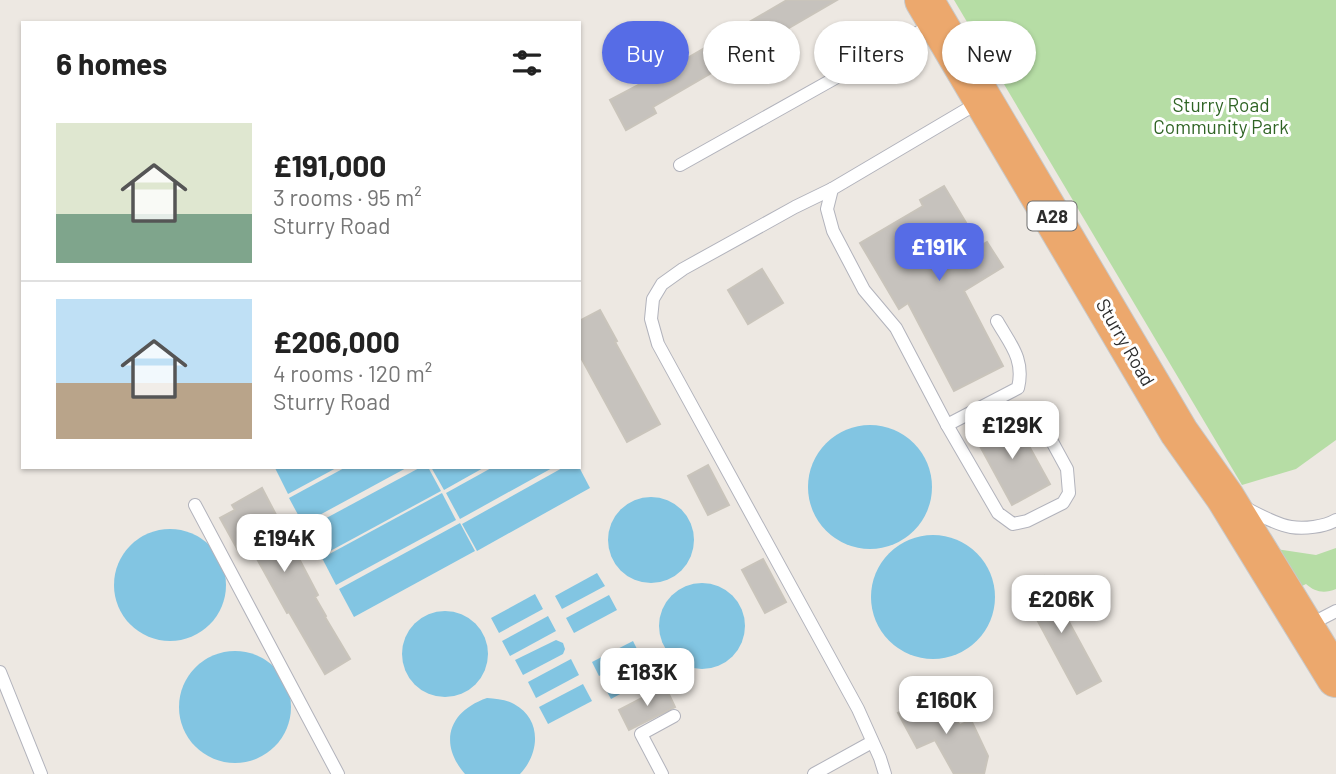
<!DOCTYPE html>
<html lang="en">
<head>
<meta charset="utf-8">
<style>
	:root { --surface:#fff; --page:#f6f6f6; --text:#222; --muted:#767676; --line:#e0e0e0; --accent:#566ce6 }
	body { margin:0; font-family:Barlow,sans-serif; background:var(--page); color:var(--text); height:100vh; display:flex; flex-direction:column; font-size:26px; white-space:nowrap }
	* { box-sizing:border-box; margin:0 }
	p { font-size:23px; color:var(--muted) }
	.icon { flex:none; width:38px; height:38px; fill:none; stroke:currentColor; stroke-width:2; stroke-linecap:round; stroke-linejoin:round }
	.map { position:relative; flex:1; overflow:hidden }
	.drawer { position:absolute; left:21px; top:21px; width:560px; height:448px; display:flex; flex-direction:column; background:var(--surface); border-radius:0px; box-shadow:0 2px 5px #0004 }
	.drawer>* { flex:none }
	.banner { position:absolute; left:602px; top:21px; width:628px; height:63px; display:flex; gap:14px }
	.price { position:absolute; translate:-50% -60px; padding:0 16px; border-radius:14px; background:#fff; color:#222; font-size:23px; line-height:46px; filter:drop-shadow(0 2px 4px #0008) }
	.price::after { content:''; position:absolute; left:50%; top:42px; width:21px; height:16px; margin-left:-10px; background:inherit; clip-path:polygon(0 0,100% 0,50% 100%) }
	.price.on { background:var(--accent); color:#fff }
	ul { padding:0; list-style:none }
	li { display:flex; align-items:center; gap:21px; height:175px; padding:0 35px }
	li+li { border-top:2px solid var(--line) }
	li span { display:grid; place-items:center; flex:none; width:196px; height:140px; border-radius:0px; color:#555 }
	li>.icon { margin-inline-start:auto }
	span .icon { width:84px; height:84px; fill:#fffc; stroke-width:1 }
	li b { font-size:30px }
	h2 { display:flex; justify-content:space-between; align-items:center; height:84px; padding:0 35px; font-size:30px }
	.chip { padding:0 24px; border-radius:32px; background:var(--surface); box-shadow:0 2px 5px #0004; font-size:24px; line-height:63px }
	.chip.on { background:var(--accent); color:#fff }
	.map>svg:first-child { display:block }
	.green { fill:#b6dda5 }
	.water { fill:#82c5e2 }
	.building { fill:#c6c2bd; stroke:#c9c4bb; stroke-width:2 }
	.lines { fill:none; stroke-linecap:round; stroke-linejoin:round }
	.lane-casing { stroke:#b2b3bc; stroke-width:14 }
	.highway-casing { stroke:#c8c8c8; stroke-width:40 }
	.lane { stroke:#fff; stroke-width:12 }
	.highway { stroke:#eca86d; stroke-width:38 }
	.labels { text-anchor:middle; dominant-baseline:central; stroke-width:6; stroke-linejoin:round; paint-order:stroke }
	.shield { fill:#fff; stroke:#6c6c6c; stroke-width:2 }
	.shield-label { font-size:18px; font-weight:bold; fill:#2d2d2d }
	.park-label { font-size:19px; fill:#2f6424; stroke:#fff }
	.street-label { font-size:19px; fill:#2d2d2d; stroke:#fff }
</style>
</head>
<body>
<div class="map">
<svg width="1336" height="774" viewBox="0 0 1336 774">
	<rect width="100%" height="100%" fill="#ede8e2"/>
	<!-- green -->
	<g class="green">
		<path d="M954 0H1336V440L1296 469 1242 485Z"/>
		<path d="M1336 548V589C1324 594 1315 592 1306 584L1300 587 1276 549 1316 555Z"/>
	</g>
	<!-- water -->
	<g class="water">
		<circle cx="870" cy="487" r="62"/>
		<path d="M277 467H338L288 494 275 468Z"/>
		<path d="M346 467H408L303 524 289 498Z"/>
		<path d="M421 467H428L441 491 321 556 306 529Z"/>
		<path d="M431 467H485L444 490Z"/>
		<path d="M493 467H554L460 519 446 493Z"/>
		<path d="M564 467H579L590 488 477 551 462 524Z"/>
		<path d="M442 493 456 520 336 585 322 558Z"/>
		<circle cx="651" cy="540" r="43"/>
		<path d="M460 523 475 551 354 617 339 589Z"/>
		<circle cx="170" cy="585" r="56"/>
		<circle cx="933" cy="597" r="62"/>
		<path d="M597 573 605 586 562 609 555 596Z"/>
		<circle cx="702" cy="626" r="43"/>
		<path d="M535 594 543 609 499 633 491 618Z"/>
		<path d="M609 595 617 610 574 633 566 618Z"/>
		<circle cx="445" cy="654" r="43"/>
		<path d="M548 616 556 631 510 656 502 641Z"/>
		<path d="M556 640 563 643 565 649 563 654 523 675 515 660Z"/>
		<path d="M633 641 640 655 599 676 592 662Z"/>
		<circle cx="235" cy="707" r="56"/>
		<path d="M571 659 579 675 536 698 528 682Z"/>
		<path d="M645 661 653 676 611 699 603 684Z"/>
		<path d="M583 684 592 701 548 724 539 707Z"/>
		<path d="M487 698C496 699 505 699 514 704 542 719 540 753 520 774H465C438 743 449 711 487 698Z"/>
	</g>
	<!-- building -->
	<g class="building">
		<path d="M787 0H837L653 107 656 113 626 130 610 100 665 71Z"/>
		<path d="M944 186 980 246 987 242 1003 267 964 291 1003 366 954 391 908 303 899 309 860 243 923 206 920 200Z"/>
		<path d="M762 269 783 303 748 324 728 290Z"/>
		<path d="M600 310 617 341 615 342 660 424 627 442 579 354V321Z"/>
		<path d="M1013 417 1050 484 1012 505 975 437Z"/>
		<path d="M708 465 729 505 708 515 688 476Z"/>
		<path d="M262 488 318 595 315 597 326 616 325 617 350 659 325 674 289 612 287 613 251 548 240 554 220 518 235 510 232 505Z"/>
		<path d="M763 559 786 602 765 613 742 570Z"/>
		<path d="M1044 576 1101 681 1077 694 1020 588Z"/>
		<path d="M665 686 675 707 629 730 619 710Z"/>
		<path d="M928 696 936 699 960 725 971 720 988 756 984 774H954L935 740 917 748 898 713Z"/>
	</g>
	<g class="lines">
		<defs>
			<g id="lane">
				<path d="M981 101 832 189 827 209 833 231 864 290 896 328 947 425 998 513 1013 524 1027 521 1063 503 1069 493 1067 469 1043 425"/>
				<path d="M680 165 887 49 934 24"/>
				<path d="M832 189 795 207 683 269 662 284 653 299 651 319 658 344 858 709 880 758 885 774"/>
				<path d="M947 425 1018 388C1025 359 1010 344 997 321"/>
				<path d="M195 505 338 774"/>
				<path d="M1244 507C1257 514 1277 525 1291 527 1304 529 1324 527 1336 520"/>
				<path d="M1309 625 1336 611"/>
				<path d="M0 672 41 774"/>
				<path d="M662 774 641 734 674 716"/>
				<path d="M814 774 872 742"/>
			</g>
			<path id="highway" d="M924 0 1179 432 1225 497 1336 678"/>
		</defs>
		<!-- lane casing -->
		<use href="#lane" class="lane-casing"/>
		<!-- highway casing -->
		<use href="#highway" class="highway-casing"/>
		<!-- lane -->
		<use href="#lane" class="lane"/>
		<!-- highway -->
		<use href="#highway" class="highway"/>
	</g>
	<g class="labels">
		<!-- shield labels -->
		<rect class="shield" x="1027.5" y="201.5" width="49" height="29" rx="5"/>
		<g class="shield-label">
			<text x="1052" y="216">A28</text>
		</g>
		<!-- park labels -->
		<g class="park-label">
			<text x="1221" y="104">Sturry Road<tspan x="1221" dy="22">Community Park</tspan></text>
		</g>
		<!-- street labels -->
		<g class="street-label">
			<text transform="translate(1126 342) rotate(60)">Sturry Road</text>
		</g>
	</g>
</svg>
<b class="price on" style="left:939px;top:283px">£191K</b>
<b class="price" style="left:1012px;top:461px">£129K</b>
<b class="price" style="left:284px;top:574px">£194K</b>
<b class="price" style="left:1061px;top:635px">£206K</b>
<b class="price" style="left:647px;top:708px">£183K</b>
<b class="price" style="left:946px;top:736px">£160K</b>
<div class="banner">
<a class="chip on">Buy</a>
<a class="chip">Rent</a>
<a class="chip">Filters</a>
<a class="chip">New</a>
</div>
<section class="drawer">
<h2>6 homes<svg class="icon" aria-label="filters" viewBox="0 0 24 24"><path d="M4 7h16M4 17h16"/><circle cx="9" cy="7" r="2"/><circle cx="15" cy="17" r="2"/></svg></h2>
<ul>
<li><span style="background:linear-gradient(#dfe7d0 65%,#7fa58c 0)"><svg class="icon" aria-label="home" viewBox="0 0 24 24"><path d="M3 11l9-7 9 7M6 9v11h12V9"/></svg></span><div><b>£191,000</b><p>3 rooms · 95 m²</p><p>Sturry Road</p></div></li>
<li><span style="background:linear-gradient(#bfe0f5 60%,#b9a48a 0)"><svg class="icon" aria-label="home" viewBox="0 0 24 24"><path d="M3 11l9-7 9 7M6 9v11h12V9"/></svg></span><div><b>£206,000</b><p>4 rooms · 120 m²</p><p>Sturry Road</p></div></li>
</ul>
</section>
</div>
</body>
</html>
